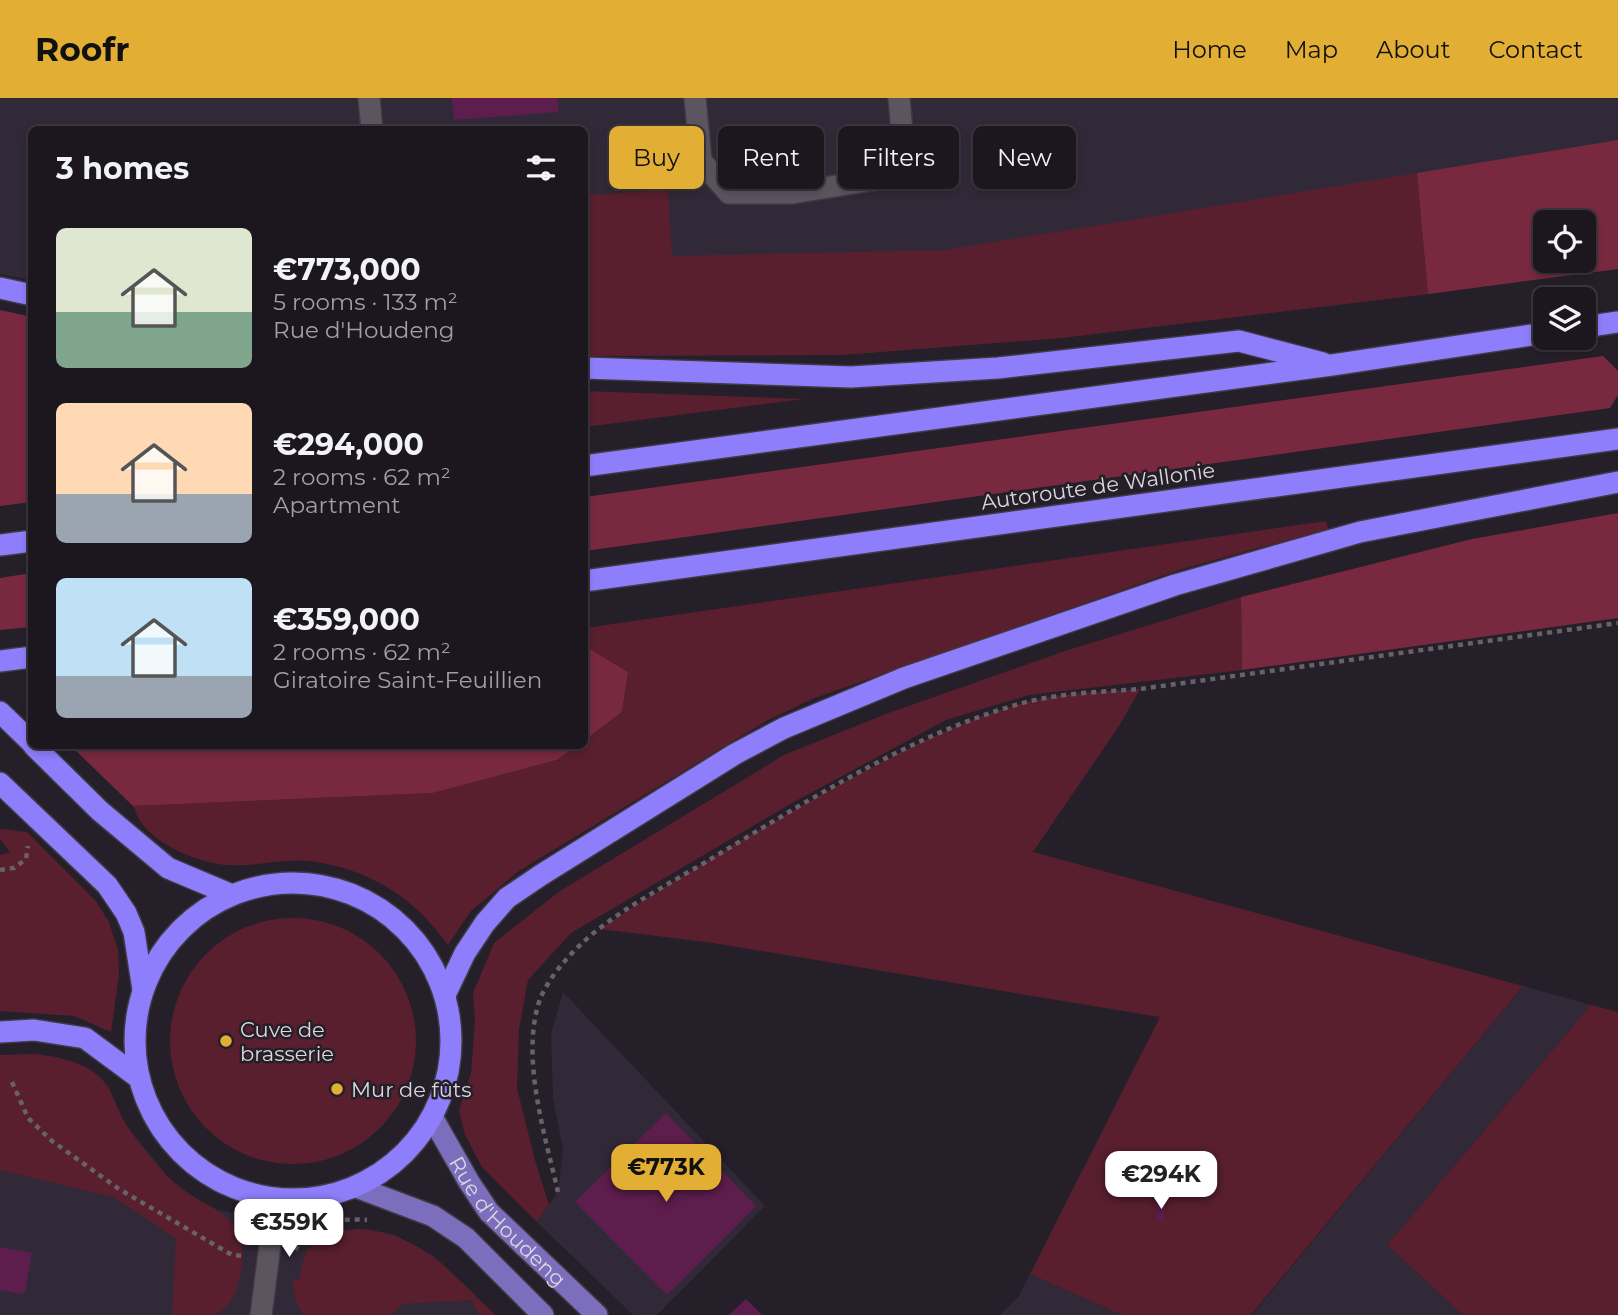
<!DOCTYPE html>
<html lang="en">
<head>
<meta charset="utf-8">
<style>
	:root { --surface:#1c171f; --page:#29242c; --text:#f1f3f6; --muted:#a09fa4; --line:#3a363d; --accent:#e2af34 }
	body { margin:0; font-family:Montserrat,sans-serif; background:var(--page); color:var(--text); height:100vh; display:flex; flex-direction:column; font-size:26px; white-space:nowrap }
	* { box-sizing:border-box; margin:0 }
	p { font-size:23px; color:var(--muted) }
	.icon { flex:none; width:38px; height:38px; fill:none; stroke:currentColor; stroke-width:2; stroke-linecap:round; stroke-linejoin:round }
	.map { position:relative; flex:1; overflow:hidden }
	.details { position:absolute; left:28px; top:28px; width:560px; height:623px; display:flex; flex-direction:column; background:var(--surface); border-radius:10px; box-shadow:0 4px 10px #0003,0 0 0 2px var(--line) }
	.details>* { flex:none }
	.guide { position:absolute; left:609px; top:28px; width:665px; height:63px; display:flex; gap:14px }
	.controls { position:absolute; left:1533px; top:112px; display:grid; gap:14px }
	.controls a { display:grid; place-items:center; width:63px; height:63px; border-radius:10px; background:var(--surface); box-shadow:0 4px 10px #0003,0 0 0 2px var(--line); font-size:35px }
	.price { position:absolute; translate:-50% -60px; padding:0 16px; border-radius:14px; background:#fff; color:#222; font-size:23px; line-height:46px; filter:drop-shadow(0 2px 4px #0008) }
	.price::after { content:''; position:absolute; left:50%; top:42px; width:21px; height:16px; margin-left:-10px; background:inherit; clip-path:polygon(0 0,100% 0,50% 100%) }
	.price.on { background:var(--accent); color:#111 }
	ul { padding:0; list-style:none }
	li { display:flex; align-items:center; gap:21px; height:175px; padding:0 28px }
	li span { display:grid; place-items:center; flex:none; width:196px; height:140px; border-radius:10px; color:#555 }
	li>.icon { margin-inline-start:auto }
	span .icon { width:84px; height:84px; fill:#fffc; stroke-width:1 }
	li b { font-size:30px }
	h2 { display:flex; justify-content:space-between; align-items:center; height:84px; padding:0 28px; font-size:30px }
	.chip { padding:0 24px; border-radius:10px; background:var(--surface); box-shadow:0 4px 10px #0003,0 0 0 2px var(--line); font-size:24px; line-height:63px }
	.chip.on { background:var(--accent); color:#111 }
	header { display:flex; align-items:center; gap:42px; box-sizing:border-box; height:98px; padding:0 35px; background:var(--accent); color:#111 }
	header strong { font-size:33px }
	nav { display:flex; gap:38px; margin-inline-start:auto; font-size:24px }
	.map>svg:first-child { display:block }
	.built { fill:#312937; fill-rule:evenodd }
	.green { fill:#591f2f }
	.forest { fill:#782940; fill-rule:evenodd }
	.building { fill:#5d1d4d }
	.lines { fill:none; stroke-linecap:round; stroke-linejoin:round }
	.minor-casing { stroke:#3f3a43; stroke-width:24 }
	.major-casing { stroke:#3f3a43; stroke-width:24 }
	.highway-casing { stroke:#3f3a43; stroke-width:24 }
	.path { stroke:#67626a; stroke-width:4.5; stroke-dasharray:5 5; stroke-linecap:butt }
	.minor { stroke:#5c5560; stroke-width:21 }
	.major { stroke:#7a6ebd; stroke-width:21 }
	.highway { stroke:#8e7efb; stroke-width:21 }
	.poi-dot { fill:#e2af34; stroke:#251f29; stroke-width:2.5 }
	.labels { text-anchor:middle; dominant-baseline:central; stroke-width:5; stroke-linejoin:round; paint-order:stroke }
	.street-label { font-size:21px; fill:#dbd7de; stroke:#251f29 }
	.poi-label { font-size:21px; fill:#dbd7de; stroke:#251f29; text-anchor:start }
</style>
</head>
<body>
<header>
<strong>Roofr</strong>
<nav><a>Home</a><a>Map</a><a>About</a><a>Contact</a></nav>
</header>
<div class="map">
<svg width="1618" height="1217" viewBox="0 0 1618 1217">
	<rect width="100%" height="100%" fill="#251f29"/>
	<!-- built -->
	<g class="built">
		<path d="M0 0H1618V171L1428 196 1061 240 841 257 585 258 584 32H32L31 182 0 176ZM1545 124H1584V163H1545Z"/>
		<path d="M1523 888 1591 907 1387 1147 1463 1217H1252Z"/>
		<path d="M563 894 765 1108 657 1217H633L537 1124 558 1094 563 1051 553 1000 551 936Z"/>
		<path d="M33 956 58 959 95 975 107 988 125 1026 168 1079 193 1099 218 1112 347 1132H371L395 1137 434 1158 495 1217H0V957Z"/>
		<path d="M1030 1176 1122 1217H1000L1019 1198Z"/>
	</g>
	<!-- green -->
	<g class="green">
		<path d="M1417 75 1428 196 1061 240 841 257 585 258V97L668 92 672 158 945 152Z"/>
		<path d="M585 293 804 301 585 329Z"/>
		<path d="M1326 423 1328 431 1182 471 812 601 768 622 519 773 471 813 448 847C415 800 368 770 309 763 282 760 256 769 229 767 202 766 160 749 143 727 138 722 136 714 133 708L433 695 557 662 577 648H584L585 642 622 614 628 574 585 548V530Z"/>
		<path d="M1241 499 1242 572 1029 597 946 622 792 705 571 835 528 882 519 931 517 990 535 1062 549 1107 537 1124 482 1069 465 1037 459 1012 471 975 475 923 473 895 494 845 560 793 784 657 883 617 1068 552Z"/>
		<path d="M1140 591 1119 628 1033 754 1523 888 1251 1217H1122L1030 1176 1160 919 713 845 600 831C676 780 755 733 835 689 894 657 954 625 1019 606 1057 594 1100 594 1140 591Z"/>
		<path d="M0 731 27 734 95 802 109 824 118 852 119 876 111 934 74 918 0 913V757L10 754 0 741Z"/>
		<circle cx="293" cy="943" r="123"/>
		<path d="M1591 907 1618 914V1217H1463L1387 1147Z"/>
		<path d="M33 956C59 959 92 964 108 989 115 1001 119 1016 127 1028 138 1045 153 1062 166 1077 202 1116 255 1108 240 1178 237 1195 230 1209 215 1217H172L176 1140 113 1099 0 1072V957Z"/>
		<path d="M359 1131C422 1135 453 1177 495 1217H479L471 1202 403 1206 391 1217H303L296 1204 292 1182H299C305 1141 319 1133 359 1131Z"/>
	</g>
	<!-- forest -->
	<g class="forest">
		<path d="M1618 42V171L1428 196 1417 75ZM1545 124H1584V163H1545Z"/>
		<path d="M0 212 32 219 31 404 0 408Z"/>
		<path d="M1603 258 1618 273V297L1610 310 585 453V399Z"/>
		<path d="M1618 415V520L1242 572 1241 499 1472 441Z"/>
		<path d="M31 475V529L0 532V480Z"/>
		<path d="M585 548 628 574 622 614 585 642Z"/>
		<path d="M71 648H577L557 662 433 695 133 708Z"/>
	</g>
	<!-- building -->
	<g class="building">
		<path d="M452 0H557L559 14 454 22Z"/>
		<path d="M666 1015 756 1108 667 1197 575 1104Z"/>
		<path d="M1156 1104H1165V1123H1157Z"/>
		<path d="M0 1149 32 1155 25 1193 21 1196 0 1192Z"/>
		<path d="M746 1201 762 1217H729Z"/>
	</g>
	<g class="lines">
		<defs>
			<g id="minor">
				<path d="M369 0 372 32"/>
				<path d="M695 0 701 63 729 95H792L879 81 899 63 902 33 899 0"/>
				<path d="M261 1217 276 1100"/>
			</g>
			<g id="major">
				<path id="s1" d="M432 1019 469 1084 489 1114 597 1217"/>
				<path d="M356 1089 433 1118 466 1140 543 1217"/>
			</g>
			<g id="highway">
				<path d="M0 190 32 197"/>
				<path d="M1584 229 1618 224"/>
				<path d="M584 270 851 279 998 270 1239 243 1323 265"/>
				<path d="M584 368 1332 267 1545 235"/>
				<path d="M0 447 32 443"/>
				<path d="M584 483 1618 341"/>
				<path d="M0 563 32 559"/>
				<path d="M0 614 32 645"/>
				<path d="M34 648 100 713 168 770 232 797"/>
				<path d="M0 685 107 787 126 815 134 834 143 892"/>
				<circle cx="293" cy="943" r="158"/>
				<path d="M445 897 465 855 485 825 507 800 541 777 735 656 784 630 904 580 1175 487 1360 434 1618 384"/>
				<path d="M0 934 34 932 85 940 139 980"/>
			</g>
		</defs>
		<!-- minor casing -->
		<use href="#minor" class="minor-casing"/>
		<!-- major casing -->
		<use href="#major" class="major-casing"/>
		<!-- highway casing -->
		<use href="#highway" class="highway-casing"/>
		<!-- path -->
		<g class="path">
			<path d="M0 772 14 770 26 761 28 748"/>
			<path d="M12 984 28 1020 52 1043 119 1091 232 1157 244 1158"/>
			<path d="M558 1094C545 1037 520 959 540 901 548 882 562 865 577 850 612 815 666 788 709 762 804 705 912 636 1019 606 1057 595 1100 594 1140 591L1618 525"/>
			<path d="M295 1152C312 1127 337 1119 367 1122"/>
		</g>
		<!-- minor -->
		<use href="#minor" class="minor"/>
		<!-- major -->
		<use href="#major" class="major"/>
		<!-- highway -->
		<use href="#highway" class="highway"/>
	</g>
	<!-- markers -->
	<g class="poi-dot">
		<circle cx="226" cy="943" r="7"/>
		<circle cx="337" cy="991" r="7"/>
	</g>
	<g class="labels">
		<!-- street labels -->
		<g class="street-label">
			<text transform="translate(1098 388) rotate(-8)">Autoroute de Wallonie</text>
			<text stroke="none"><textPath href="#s1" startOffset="130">Rue d'Houdeng</textPath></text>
		</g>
		<!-- poi labels -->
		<g class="poi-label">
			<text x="240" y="931">Cuve de<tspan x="240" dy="24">brasserie</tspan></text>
			<text x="351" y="991">Mur de fûts</text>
		</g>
	</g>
</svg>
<div class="controls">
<a><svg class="icon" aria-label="locate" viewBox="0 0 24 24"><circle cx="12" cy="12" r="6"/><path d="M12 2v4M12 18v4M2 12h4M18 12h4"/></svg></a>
<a><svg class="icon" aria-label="layers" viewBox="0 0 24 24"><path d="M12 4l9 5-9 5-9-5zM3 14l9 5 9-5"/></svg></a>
</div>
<b class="price on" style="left:666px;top:1106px">€773K</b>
<b class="price" style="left:1161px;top:1113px">€294K</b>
<b class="price" style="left:289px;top:1161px">€359K</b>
<div class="guide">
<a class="chip on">Buy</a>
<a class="chip">Rent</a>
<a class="chip">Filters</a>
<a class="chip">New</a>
</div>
<section class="details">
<h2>3 homes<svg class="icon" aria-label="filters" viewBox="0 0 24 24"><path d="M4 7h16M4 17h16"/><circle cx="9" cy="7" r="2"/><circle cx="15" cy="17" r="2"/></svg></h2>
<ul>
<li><span style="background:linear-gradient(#dfe7d0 60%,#7fa58c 0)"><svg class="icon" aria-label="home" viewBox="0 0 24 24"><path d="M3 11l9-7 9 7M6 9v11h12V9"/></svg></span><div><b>€773,000</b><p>5 rooms · 133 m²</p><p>Rue d'Houdeng</p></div></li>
<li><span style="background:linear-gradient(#ffd9b3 65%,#9aa5b1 0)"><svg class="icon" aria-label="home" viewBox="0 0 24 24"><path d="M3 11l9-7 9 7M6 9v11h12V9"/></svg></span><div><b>€294,000</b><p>2 rooms · 62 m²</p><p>Apartment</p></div></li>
<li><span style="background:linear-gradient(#bfe0f5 70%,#9aa5b1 0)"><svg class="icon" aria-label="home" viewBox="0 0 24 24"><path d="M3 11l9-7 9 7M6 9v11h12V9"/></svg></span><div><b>€359,000</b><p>2 rooms · 62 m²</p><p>Giratoire Saint-Feuillien</p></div></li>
</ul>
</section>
</div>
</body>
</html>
